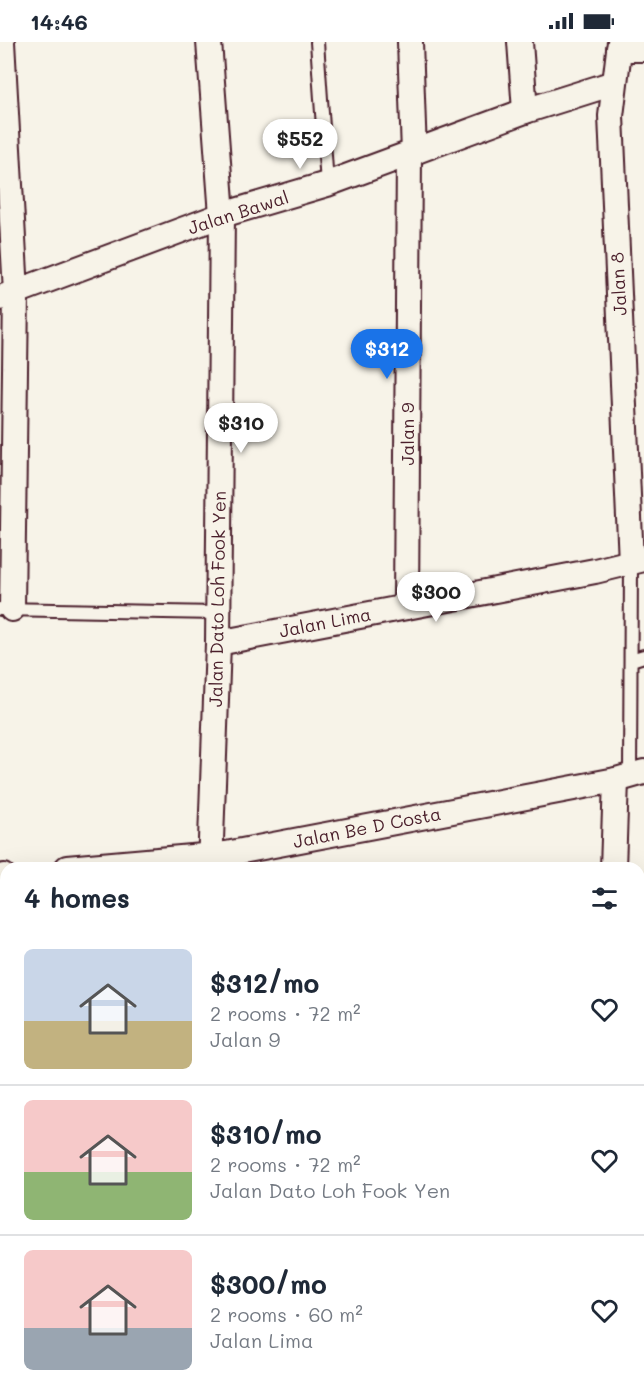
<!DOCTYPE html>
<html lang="en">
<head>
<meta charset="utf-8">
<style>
	:root { --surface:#fff; --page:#f2f2f3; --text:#1f2937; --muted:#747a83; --line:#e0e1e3; --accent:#1a73e8 }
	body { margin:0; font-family:Mali,sans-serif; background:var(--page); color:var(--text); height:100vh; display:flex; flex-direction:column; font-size:22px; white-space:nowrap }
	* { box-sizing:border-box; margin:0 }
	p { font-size:20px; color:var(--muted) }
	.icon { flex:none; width:33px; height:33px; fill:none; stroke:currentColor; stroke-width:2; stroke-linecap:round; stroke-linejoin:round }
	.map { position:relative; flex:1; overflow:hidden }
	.details { position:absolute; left:0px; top:820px; width:645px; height:536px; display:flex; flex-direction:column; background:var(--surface); border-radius:18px 18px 0 0; box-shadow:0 6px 24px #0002 }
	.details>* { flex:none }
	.price { position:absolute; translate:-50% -51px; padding:0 14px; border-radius:21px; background:#fff; color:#222; font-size:20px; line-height:39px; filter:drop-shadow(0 2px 3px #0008) }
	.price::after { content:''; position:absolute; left:50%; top:36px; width:18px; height:14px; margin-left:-9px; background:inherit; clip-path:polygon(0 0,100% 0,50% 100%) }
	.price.current { background:var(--accent); color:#fff }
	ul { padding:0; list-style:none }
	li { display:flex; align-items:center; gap:18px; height:150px; padding:0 24px }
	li+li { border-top:2px solid var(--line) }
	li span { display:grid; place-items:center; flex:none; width:168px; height:120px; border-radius:9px; color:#555 }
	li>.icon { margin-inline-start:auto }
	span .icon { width:72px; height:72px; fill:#fffc; stroke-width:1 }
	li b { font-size:26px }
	h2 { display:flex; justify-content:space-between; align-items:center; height:72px; padding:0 24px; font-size:26px }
	.status { display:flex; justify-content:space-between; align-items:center; height:42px; padding:0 30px; background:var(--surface); direction:ltr }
	.status svg { height:16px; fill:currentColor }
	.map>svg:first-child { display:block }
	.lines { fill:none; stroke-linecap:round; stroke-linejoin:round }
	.lane-casing { stroke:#4a1f2b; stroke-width:16 }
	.street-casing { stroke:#4a1f2b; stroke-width:28 }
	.lane { stroke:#f7f3e8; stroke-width:12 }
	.street { stroke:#f7f3e8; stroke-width:24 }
	.labels { text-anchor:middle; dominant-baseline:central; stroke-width:5; stroke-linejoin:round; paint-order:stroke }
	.street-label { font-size:18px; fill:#4a1f2b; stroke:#f7f3e8 }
</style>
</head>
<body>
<div class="status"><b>14:46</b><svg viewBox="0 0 49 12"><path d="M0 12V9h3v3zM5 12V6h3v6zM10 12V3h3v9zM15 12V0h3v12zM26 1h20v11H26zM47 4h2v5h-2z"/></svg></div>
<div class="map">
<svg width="644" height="1355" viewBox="0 0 644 1355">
	<rect width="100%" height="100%" fill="#f7f3e8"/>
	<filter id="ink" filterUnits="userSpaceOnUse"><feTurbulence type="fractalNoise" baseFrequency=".0167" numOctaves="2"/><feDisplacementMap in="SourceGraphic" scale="12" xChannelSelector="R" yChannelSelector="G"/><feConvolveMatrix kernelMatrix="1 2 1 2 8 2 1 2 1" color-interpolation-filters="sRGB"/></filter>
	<g filter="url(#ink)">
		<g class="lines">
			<defs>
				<g id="lane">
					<path d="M317 0 327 142"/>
					<path d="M0 567 218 571"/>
					<path d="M631 618 644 614"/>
					<path d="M630 735 631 520"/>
					<path d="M0 1229H6"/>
					<path d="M89 1355 90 1350"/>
					<path d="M297 1355V1350"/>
				</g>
				<g id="street">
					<path d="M2 0 16 250 12 567"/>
					<path d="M209 0 222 173 218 601 210 826"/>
					<path d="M410 0 414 111"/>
					<path d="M520 0 525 69"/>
					<path d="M620 0 611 74 631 520"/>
					<path d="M619 7H644"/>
					<path d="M0 256 222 173 327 142 525 69 614 41"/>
					<path d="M406 565 409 112"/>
					<path d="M218 601 595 529 644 517"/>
					<path d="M67 826 226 812 616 738 644 730"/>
					<path d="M613 826 616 738"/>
					<path d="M639 952H644"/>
					<path d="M639 1042H644"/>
					<path d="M0 1069 4 834"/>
					<path d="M639 1138H644"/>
					<path d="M639 1251H644"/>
					<path d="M612 1350 613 1355"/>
					<path d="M202 1355V1350"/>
					<path d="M408 1355V1350"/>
				</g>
			</defs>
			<!-- lane casing -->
			<use href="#lane" class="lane-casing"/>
			<!-- street casing -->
			<use href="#street" class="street-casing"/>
			<!-- lane -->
			<use href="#lane" class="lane"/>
			<!-- street -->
			<use href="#street" class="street"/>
		</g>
	</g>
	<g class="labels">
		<!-- street labels -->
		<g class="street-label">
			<text transform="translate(238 170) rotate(-18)">Jalan Bawal</text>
			<text transform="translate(618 242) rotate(-93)">Jalan 8</text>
			<text transform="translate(407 392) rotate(-90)">Jalan 9</text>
			<text transform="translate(217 557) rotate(-89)">Jalan Dato Loh Fook Yen</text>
			<text transform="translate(325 580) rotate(-11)">Jalan Lima</text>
			<text transform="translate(367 785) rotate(-11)">Jalan Be D Costa</text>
		</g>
	</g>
</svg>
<b class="price" style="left:300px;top:128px">$552</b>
<b class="price current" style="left:387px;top:338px">$312</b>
<b class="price" style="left:241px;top:412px">$310</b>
<b class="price" style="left:436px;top:581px">$300</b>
<section class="details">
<h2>4 homes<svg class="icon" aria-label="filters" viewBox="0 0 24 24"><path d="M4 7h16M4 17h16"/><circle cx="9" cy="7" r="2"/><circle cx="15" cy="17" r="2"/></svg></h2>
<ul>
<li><span style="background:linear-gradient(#c9d6e8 60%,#c2b280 0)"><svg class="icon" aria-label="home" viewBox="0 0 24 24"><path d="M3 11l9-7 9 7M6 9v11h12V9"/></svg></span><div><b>$312/mo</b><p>2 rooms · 72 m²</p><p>Jalan 9</p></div><svg class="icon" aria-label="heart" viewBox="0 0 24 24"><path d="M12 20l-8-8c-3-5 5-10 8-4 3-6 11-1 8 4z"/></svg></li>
<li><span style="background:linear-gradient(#f6c9c9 60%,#8fb573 0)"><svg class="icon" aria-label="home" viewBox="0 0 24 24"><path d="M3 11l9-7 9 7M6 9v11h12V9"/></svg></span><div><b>$310/mo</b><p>2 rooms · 72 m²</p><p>Jalan Dato Loh Fook Yen</p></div><svg class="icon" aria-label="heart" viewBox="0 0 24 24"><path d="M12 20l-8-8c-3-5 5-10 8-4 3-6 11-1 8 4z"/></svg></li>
<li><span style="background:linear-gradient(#f6c9c9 65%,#9aa5b1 0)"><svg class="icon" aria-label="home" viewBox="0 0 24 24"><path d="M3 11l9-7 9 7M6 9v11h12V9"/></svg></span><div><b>$300/mo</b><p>2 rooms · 60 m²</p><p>Jalan Lima</p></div><svg class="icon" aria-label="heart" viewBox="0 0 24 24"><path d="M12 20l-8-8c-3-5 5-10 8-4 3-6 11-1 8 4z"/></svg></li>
</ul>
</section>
</div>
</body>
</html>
